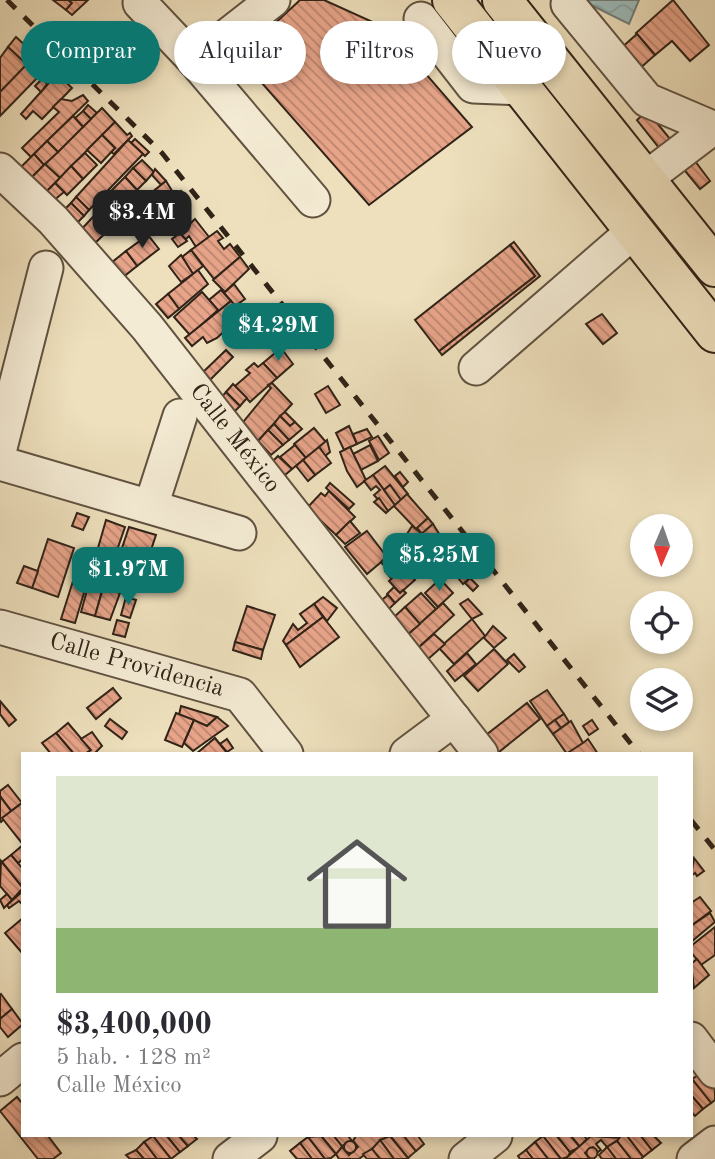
<!DOCTYPE html>
<html lang="es">
<head>
<meta charset="utf-8">
<style>
	:root { --surface:#fff; --page:#f2f2f3; --text:#2b2b33; --muted:#7c7c81; --accent:#0f766e }
	body { margin:0; font-family:"Old Standard TT",serif; background:var(--page); color:var(--text); height:100vh; display:flex; flex-direction:column; font-size:26px; white-space:nowrap }
	* { box-sizing:border-box; margin:0 }
	p { font-size:23px; color:var(--muted) }
	.icon { flex:none; width:38px; height:38px; fill:none; stroke:currentColor; stroke-width:2; stroke-linecap:round; stroke-linejoin:round }
	.map { position:relative; flex:1; overflow:hidden }
	.panel { position:absolute; left:21px; top:752px; width:672px; height:385px; display:flex; flex-direction:column; background:var(--surface); border-radius:0px; box-shadow:0 4px 10px #0003 }
	.panel>* { flex:none }
	.top-card { position:absolute; left:21px; top:21px; width:674px; height:63px; display:flex; gap:14px }
	.needle { width:46px; rotate:182deg }
	.buttons { position:absolute; left:630px; top:514px; display:grid; gap:14px }
	.buttons a { display:grid; place-items:center; width:63px; height:63px; border-radius:50%; background:var(--surface); box-shadow:0 4px 10px #0003; font-size:35px }
	.price { position:absolute; translate:-50% -60px; padding:0 16px; border-radius:14px; background:var(--accent); color:#fff; font-size:23px; line-height:46px; filter:drop-shadow(0 2px 4px #0008) }
	.price::after { content:''; position:absolute; left:50%; top:42px; width:21px; height:16px; margin-left:-10px; background:inherit; clip-path:polygon(0 0,100% 0,50% 100%) }
	.price.on { background:#222; color:#fff }
	ul { padding:0; list-style:none }
	li { display:grid; align-content:center; gap:14px; height:371px; padding:0 35px }
	li span { display:grid; place-items:center; height:217px; border-radius:0px; color:#555 }
	li>.icon { margin-inline-start:auto }
	span .icon { width:126px; height:126px; fill:#fffc; stroke-width:1 }
	li b { font-size:30px }
	.chip { padding:0 24px; border-radius:32px; background:var(--surface); box-shadow:0 4px 10px #0003; font-size:24px; line-height:63px }
	.chip.on { background:var(--accent); color:#fff }
	.map>svg:first-child { display:block }
	.water { fill:url(#water-waves); stroke:#717e79; stroke-width:2 }
	.building { fill:url(#building-back-hatch); stroke:#302317; stroke-width:2 }
	.lines { fill:none; stroke-linecap:round; stroke-linejoin:round }
	.minor-casing { stroke:#605240; stroke-width:37 }
	.major-casing { stroke:#302317; stroke-width:42 }
	.minor { stroke:#f4ebd4; stroke-width:33 }
	.major { stroke:#eee0bd; stroke-width:38 }
	.rail { stroke:#302317; stroke-width:5; stroke-dasharray:12 12; stroke-linecap:butt }
	.labels { text-anchor:middle; dominant-baseline:central; stroke-width:6; stroke-linejoin:round; paint-order:stroke }
	.street-label { font-size:24px; fill:#302317; stroke:#f4ebd4 }
</style>
</head>
<body>
<div class="map">
<svg width="715" height="1159" viewBox="0 0 715 1159">
	<defs>
		<pattern id="water-waves" width="16" height="10" patternUnits="userSpaceOnUse" patternTransform="scale(1.75)"><rect width="16" height="10" fill="#9dbbbb"/><path d="M0 5q4-4 8 0t8 0" fill="none" stroke="#88a0a0"/></pattern>
		<pattern id="building-back-hatch" width="6" height="6" patternUnits="userSpaceOnUse" patternTransform="scale(1.75)"><rect width="6" height="6" fill="#e7a489"/><path d="M-1 5l2 2M0 0l6 6M5-1l2 2" fill="none" stroke="#bc856f"/></pattern>
	</defs>
	<rect width="100%" height="100%" fill="#eee0bd"/>
	<filter id="stains"><feTurbulence type="fractalNoise" baseFrequency=".00286" numOctaves="4"/><feColorMatrix values="0 0 0 0 .2 0 0 0 0 .09 0 0 0 0 .02 0 0 0 .5 -.17"/></filter>
	<radialGradient id="worn" r=".72"><stop offset=".6" stop-color="#630" stop-opacity="0"/><stop offset="1" stop-color="#630" stop-opacity=".3"/></radialGradient>
	<!-- water -->
	<path class="water" d="M581 0H639L629 24Z"/>
	<!-- building -->
	<g class="building">
		<path d="M53 0H68L72 3 66 10Z"/>
		<path d="M68 0H88L72 15 66 10 72 3Z"/>
		<path d="M300 0H324L386 28 472 127 369 205 239 57Z"/>
		<path d="M673 0 709 45 690 61 672 41 655 55 636 33Z"/>
		<path d="M637 34 655 55 638 70 620 49Z"/>
		<path d="M16 37 36 55 27 65 8 47Z"/>
		<path d="M8 47 27 65 0 92V58Z"/>
		<path d="M29 62 41 74 0 116V92Z"/>
		<path d="M57 74 72 88 42 119 33 111 26 119 21 114Z"/>
		<path d="M42 79 47 84 41 92 35 86Z"/>
		<path d="M83 95 88 101 31 157 22 148 59 112 53 107 61 99 72 101Z"/>
		<path d="M88 105 97 113 91 119 83 111Z"/>
		<path d="M102 108 115 122 60 178 45 164Z"/>
		<path d="M83 111 91 119 83 127 75 118Z"/>
		<path d="M647 111 671 140 660 149 637 120Z"/>
		<path d="M73 116 83 127 58 152 47 141Z"/>
		<path d="M115 122 127 135 130 133 132 136 114 154 111 152 115 148 102 135Z"/>
		<path d="M102 135 115 148 101 163 87 150Z"/>
		<path d="M135 139 149 152 145 156 131 143Z"/>
		<path d="M128 140 143 154 89 210 76 197Z"/>
		<path d="M47 141 58 152 44 165 34 154Z"/>
		<path d="M85 153 97 165 83 179 71 166Z"/>
		<path d="M34 154 44 165 29 180 18 170Z"/>
		<path d="M692 157 710 181 700 189 681 166Z"/>
		<path d="M142 160 154 172 146 181 133 168Z"/>
		<path d="M45 164 60 178 44 194 29 180Z"/>
		<path d="M71 166 83 179 67 195 55 183Z"/>
		<path d="M133 168 146 181 137 190 125 177Z"/>
		<path d="M155 169 166 181 161 185 152 175Z"/>
		<path d="M125 177 137 190 115 212 101 201Z"/>
		<path d="M166 181 174 194 156 209 146 197Z"/>
		<path d="M55 183 64 192 52 202 44 194Z"/>
		<path d="M181 191 190 201 184 207 187 211 174 223 161 209Z"/>
		<path d="M144 194 154 207 140 219 130 207Z"/>
		<path d="M76 197 89 210 84 216 71 203Z"/>
		<path d="M71 203 84 216 72 228 59 215Z"/>
		<path d="M105 204 121 218 91 247 78 233Z"/>
		<path d="M151 209 160 219 149 229 140 219Z"/>
		<path d="M195 219 209 237 196 247 189 236 185 240 180 233Z"/>
		<path d="M217 231 223 238 218 241 224 249 230 244 240 257 214 279 191 250Z"/>
		<path d="M180 233 187 241 178 247 172 239Z"/>
		<path d="M148 235 159 249 137 266 126 251Z"/>
		<path d="M514 242 540 276 442 355 439 351 535 276 510 245Z"/>
		<path d="M510 245 535 276 439 351 415 320Z"/>
		<path d="M191 250 203 266 193 274 182 257Z"/>
		<path d="M126 251 137 266 117 282 106 267Z"/>
		<path d="M181 255 193 274 181 282 169 266Z"/>
		<path d="M240 257 249 269 225 292 213 280Z"/>
		<path d="M198 270 208 284 179 309 168 294Z"/>
		<path d="M234 284 245 299 235 306 224 293Z"/>
		<path d="M221 290 231 301 219 312 209 300Z"/>
		<path d="M202 292 218 310 190 335 174 317Z"/>
		<path d="M168 294 179 309 168 318 156 304Z"/>
		<path d="M231 301 242 315 217 338 207 343 203 337 192 346 185 338Z"/>
		<path d="M249 306 258 317 252 323 243 311Z"/>
		<path d="M602 314 617 333 603 344 586 324Z"/>
		<path d="M242 319 255 334 244 345 230 329Z"/>
		<path d="M281 348 293 364 277 378 263 363Z"/>
		<path d="M226 350 233 357 206 384 199 376Z"/>
		<path d="M254 363 258 367 263 363 277 378 250 402 235 386 250 373 246 370Z"/>
		<path d="M272 383 292 404 257 442 239 427 271 388 268 385Z"/>
		<path d="M233 384 247 398 240 406 226 392Z"/>
		<path d="M328 386 340 405 326 413 315 394Z"/>
		<path d="M226 392 240 406 235 411 222 397Z"/>
		<path d="M285 412 295 422 290 426 280 416Z"/>
		<path d="M280 416 290 426 295 422 302 429 289 440 274 424Z"/>
		<path d="M274 424 289 440 283 445 268 430Z"/>
		<path d="M349 426 357 444 344 450 336 433Z"/>
		<path d="M314 428 326 442 306 458 294 444Z"/>
		<path d="M367 429 372 437 357 444 353 434Z"/>
		<path d="M268 430 283 445 271 455 258 441Z"/>
		<path d="M378 436 389 453 379 460 369 441Z"/>
		<path d="M327 440 330 452 325 456 319 447Z"/>
		<path d="M295 445 306 458 292 469 280 457Z"/>
		<path d="M370 445 378 461 361 470 353 454Z"/>
		<path d="M319 447 331 463 315 475 303 460Z"/>
		<path d="M350 447 366 480 357 487 347 471 340 452Z"/>
		<path d="M278 456 292 469 277 482 265 469Z"/>
		<path d="M303 460 315 475 308 481 296 466Z"/>
		<path d="M385 466 408 494 401 500 390 485 384 490 373 475Z"/>
		<path d="M400 472 408 482 403 487 395 476Z"/>
		<path d="M373 475 395 505 388 511 374 495 380 490 376 486 371 490 364 481Z"/>
		<path d="M330 483 354 504 349 509 326 488Z"/>
		<path d="M390 485 401 500 395 505 384 490Z"/>
		<path d="M329 491 355 517 336 535 307 508 321 493 325 496Z"/>
		<path d="M407 494 428 518 416 529 394 506Z"/>
		<path d="M379 498 388 511 386 513 374 502Z"/>
		<path d="M77 513 89 517 83 530 72 526Z"/>
		<path d="M428 518 433 524 422 534 417 528Z"/>
		<path d="M106 520 125 527 116 553 98 548Z"/>
		<path d="M350 521 360 533 345 544 336 535Z"/>
		<path d="M433 524 441 537 429 544 420 535Z"/>
		<path d="M412 526 422 534 414 540 407 534Z"/>
		<path d="M129 527 156 535 147 562 120 554Z"/>
		<path d="M367 531 387 557 367 574 345 547Z"/>
		<path d="M48 539 74 548 58 597 32 588Z"/>
		<path d="M387 557 393 564 387 569 381 562Z"/>
		<path d="M444 557 456 567 444 581 430 569Z"/>
		<path d="M398 560 404 567 391 578 385 571Z"/>
		<path d="M24 566 38 571 32 588 17 583Z"/>
		<path d="M404 567 415 580 400 593 389 581Z"/>
		<path d="M463 567 471 577 463 584 455 574Z"/>
		<path d="M97 569 122 576 117 592 91 585Z"/>
		<path d="M470 578 478 586 473 591 465 583Z"/>
		<path d="M440 579 453 593 438 607 425 593Z"/>
		<path d="M73 581 86 586 75 623 61 619Z"/>
		<path d="M89 583 103 588 95 616 81 612Z"/>
		<path d="M394 587 400 593 403 590 406 593 395 603 387 594Z"/>
		<path d="M103 588 120 593 110 620 95 616Z"/>
		<path d="M421 593 436 609 420 624 405 607Z"/>
		<path d="M388 595 395 603 388 610 382 600Z"/>
		<path d="M126 597 136 600 130 618 121 615Z"/>
		<path d="M323 597 337 608 327 621 314 604Z"/>
		<path d="M468 599 482 614 472 619 460 604Z"/>
		<path d="M443 603 454 615 418 648 407 635Z"/>
		<path d="M314 604 323 617 286 645 283 641 293 624 298 630 307 623 300 614Z"/>
		<path d="M247 606 275 615 263 650 235 642Z"/>
		<path d="M405 607 420 624 407 635 393 618Z"/>
		<path d="M323 617 339 637 300 667 286 645Z"/>
		<path d="M472 619 485 636 454 664 439 648Z"/>
		<path d="M117 620 129 623 125 637 113 634Z"/>
		<path d="M493 626 506 638 494 648 484 638Z"/>
		<path d="M434 634 445 644 427 660 418 648Z"/>
		<path d="M235 642 263 650 261 659 233 650Z"/>
		<path d="M494 649 508 664 478 691 464 676Z"/>
		<path d="M467 653 476 664 455 681 447 671Z"/>
		<path d="M514 654 525 667 519 672 507 660Z"/>
		<path d="M113 688 121 698 96 719 87 708Z"/>
		<path d="M547 690 564 714 547 726 530 701Z"/>
		<path d="M0 701 16 720 9 726 0 714Z"/>
		<path d="M527 703 540 719 499 752 486 735Z"/>
		<path d="M181 706 217 717 207 726 179 715Z"/>
		<path d="M176 713 194 720 182 747 165 740Z"/>
		<path d="M564 714 569 722 561 728 555 720Z"/>
		<path d="M217 717 228 726 193 751 184 743 194 720 207 726Z"/>
		<path d="M110 719 127 732 122 739 105 726Z"/>
		<path d="M555 720 561 728 553 734 547 726Z"/>
		<path d="M592 720 598 729 589 735 583 726Z"/>
		<path d="M571 721 583 743 567 754 553 734Z"/>
		<path d="M68 723 91 750 85 754H74L56 733Z"/>
		<path d="M92 732 102 746 94 754H85L91 750 81 739Z"/>
		<path d="M56 733 74 754H51L42 743Z"/>
		<path d="M215 738 228 754H196Z"/>
		<path d="M227 739 233 748 227 752 220 744Z"/>
		<path d="M588 739 598 754H566L583 743Z"/>
		<path d="M8 785 22 803 11 811 0 796V791Z"/>
		<path d="M0 796 11 811 1 822 0 821Z"/>
		<path d="M22 803 23 840 21 842 2 818Z"/>
		<path d="M23 845V859L18 863 11 855Z"/>
		<path d="M11 855 23 869V882L20 885 2 862Z"/>
		<path d="M694 858 704 871 697 876 695 873 691 876Z"/>
		<path d="M1 861 23 888 12 900 0 886Z"/>
		<path d="M23 891V905L19 901 9 908 7 905Z"/>
		<path d="M7 894 12 900 4 908 0 900Z"/>
		<path d="M700 897 711 911 691 926V903Z"/>
		<path d="M710 913 715 922 691 942V926Z"/>
		<path d="M23 918V954L5 933Z"/>
		<path d="M715 927V955L701 965 691 952V946Z"/>
		<path d="M697 959 709 975 694 988 691 964Z"/>
		<path d="M1 994 12 1009 0 1019V995Z"/>
		<path d="M12 1009 23 1024 8 1037 0 1027V1019Z"/>
		<path d="M702 1073 715 1090V1100L711 1103 692 1079Z"/>
		<path d="M692 1079 711 1103 703 1109 691 1095Z"/>
		<path d="M691 1095 703 1109 695 1116 691 1112Z"/>
		<path d="M17 1097 23 1104V1136H48L61 1153 53 1159H38L0 1111Z"/>
		<path d="M153 1136H167L180 1152 171 1159Z"/>
		<path d="M153 1136 171 1159H157L144 1142Z"/>
		<path d="M167 1136H179L188 1146 180 1152Z"/>
		<path d="M179 1136H194L197 1139 188 1146Z"/>
		<path d="M321 1136H334L342 1146 340 1150 336 1154Z"/>
		<path d="M321 1136 336 1154 331 1158 325 1159 308 1137Z"/>
		<path d="M334 1136H348L352 1141 342 1146Z"/>
		<path d="M356 1136H388L359 1159H339L336 1154 342 1147 349 1155 358 1147 353 1141Z"/>
		<path d="M390 1136H404L416 1151 408 1158Z"/>
		<path d="M390 1136 408 1158 406 1159H394L380 1140Z"/>
		<path d="M404 1136H418L424 1144 416 1151Z"/>
		<path d="M543 1136H557L570 1152 568 1157 561 1159Z"/>
		<path d="M543 1136 561 1159H548L535 1142Z"/>
		<path d="M557 1136H571L580 1147 570 1152Z"/>
		<path d="M571 1136H584L587 1139 580 1147Z"/>
		<path d="M591 1136 621 1138 607 1147 601 1140 596 1144 601 1150 598 1152 593 1147 585 1153 590 1159H565Z"/>
		<path d="M627 1136H641L652 1150 643 1157Z"/>
		<path d="M627 1136 643 1157 641 1159H631L617 1141 621 1136Z"/>
		<path d="M641 1136H654L661 1143 652 1150Z"/>
		<path d="M308 1137 325 1159H312L300 1143Z"/>
		<path d="M380 1140 394 1159H380L372 1149Z"/>
		<path d="M617 1141 631 1159H616L607 1147Z"/>
		<circle cx="350" cy="1147" r="6"/>
		<path d="M144 1142 157 1159H144L136 1150Z"/>
		<path d="M535 1142 548 1159H533L526 1150Z"/>
		<path d="M300 1143 312 1159H297L290 1151Z"/>
		<path d="M607 1147 616 1159H602L599 1155Z"/>
		<circle cx="592" cy="1153" r="5.5"/>
		<path d="M372 1149 380 1159H367L363 1154Z"/>
		<path d="M136 1150 144 1159H130L126 1155Z"/>
		<path d="M526 1150 533 1159H520L518 1156Z"/>
	</g>
	<g class="lines">
		<defs>
			<g id="minor">
				<path d="M140 3 195 61 273 0"/>
				<path d="M568 4 647 100 715 129"/>
				<path d="M421 19 473 86 522 88"/>
				<path d="M195 61 313 200"/>
				<path id="s1" d="M0 170 53 220 147 327 481 754"/>
				<path d="M645 179 711 129"/>
				<path d="M476 368 635 230"/>
				<path d="M0 448 46 268"/>
				<path d="M0 463 239 533"/>
				<path d="M151 506 180 416"/>
				<path id="s2" d="M0 627 240 695 286 754"/>
				<path d="M407 754 454 719"/>
				<path d="M691 1039 715 1071"/>
				<path d="M0 1079 23 1060"/>
				<path d="M230 1159 260 1136"/>
				<path d="M466 1159 495 1136"/>
				<path d="M694 1159 715 1143"/>
			</g>
			<g id="major">
				<path d="M452 0 715 333"/>
				<path d="M502 0 715 267"/>
			</g>
		</defs>
		<!-- minor casing -->
		<use href="#minor" class="minor-casing"/>
		<!-- major casing -->
		<use href="#major" class="major-casing"/>
		<!-- minor -->
		<use href="#minor" class="minor"/>
		<!-- major -->
		<use href="#major" class="major"/>
		<!-- rail -->
		<g class="rail">
			<path d="M7 0 162 153 639 754"/>
			<path d="M691 820 715 850"/>
		</g>
	</g>
	<g class="labels">
		<!-- street labels -->
		<g class="street-label">
			<text stroke="none"><textPath href="#s1" startOffset="357">Calle México</textPath></text>
			<text stroke="none"><textPath href="#s2" startOffset="142">Calle Providencia</textPath></text>
		</g>
	</g>
	<rect width="100%" height="100%" filter="url(#stains)"/>
	<rect width="100%" height="100%" fill="url(#worn)"/>
</svg>
<div class="buttons">
<a><svg class="needle" viewBox="-14 -14 28 28"><path d="M0-13l5 13h-10z" fill="#e53935"/><path d="M0 13l5-13h-10z" fill="#7c7c81"/></svg></a>
<a><svg class="icon" aria-label="locate" viewBox="0 0 24 24"><circle cx="12" cy="12" r="6"/><path d="M12 2v4M12 18v4M2 12h4M18 12h4"/></svg></a>
<a><svg class="icon" aria-label="layers" viewBox="0 0 24 24"><path d="M12 4l9 5-9 5-9-5zM3 14l9 5 9-5"/></svg></a>
</div>
<b class="price on" style="left:142px;top:250px">$3.4M</b>
<b class="price" style="left:278px;top:363px">$4.29M</b>
<b class="price" style="left:439px;top:593px">$5.25M</b>
<b class="price" style="left:128px;top:607px">$1.97M</b>
<div class="top-card">
<a class="chip on">Comprar</a>
<a class="chip">Alquilar</a>
<a class="chip">Filtros</a>
<a class="chip">Nuevo</a>
</div>
<section class="panel">
<ul>
<li><span style="background:linear-gradient(#dfe7d0 70%,#8fb573 0)"><svg class="icon" aria-label="home" viewBox="0 0 24 24"><path d="M3 11l9-7 9 7M6 9v11h12V9"/></svg></span><div><b>$3,400,000</b><p>5 hab. · 128 m²</p><p>Calle México</p></div></li>
</ul>
</section>
</div>
</body>
</html>
